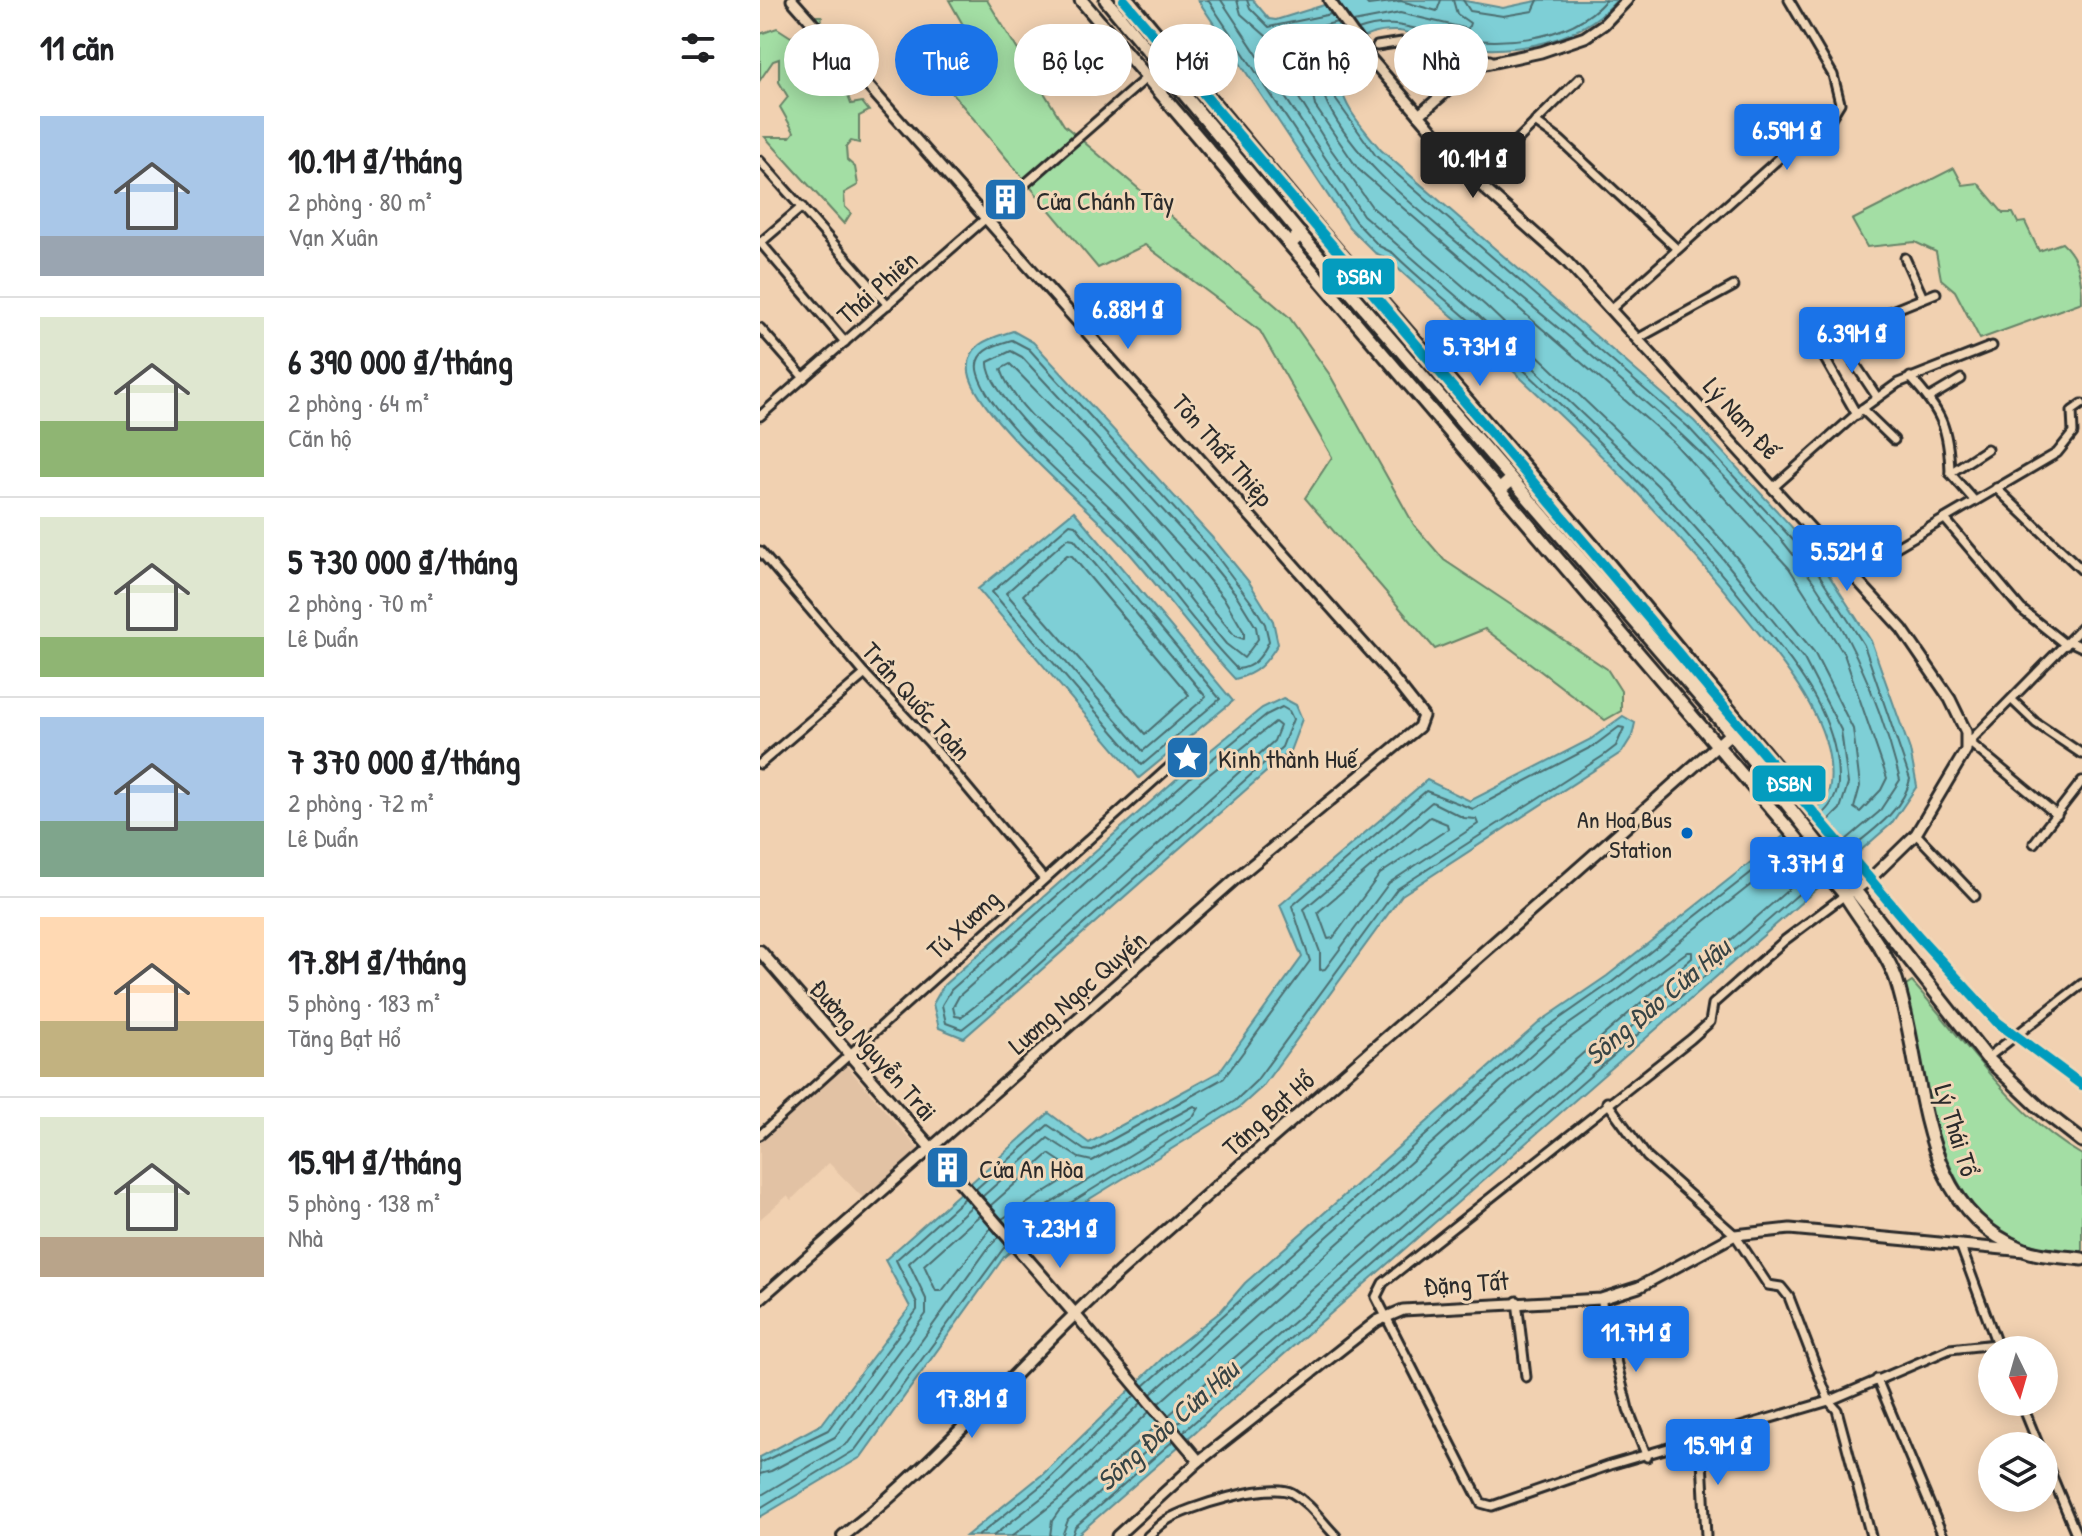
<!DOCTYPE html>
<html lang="vi">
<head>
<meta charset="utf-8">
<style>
	:root { --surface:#fff; --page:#f2f2f2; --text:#202124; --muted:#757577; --line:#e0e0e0; --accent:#1a73e8 }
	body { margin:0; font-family:"Patrick Hand",sans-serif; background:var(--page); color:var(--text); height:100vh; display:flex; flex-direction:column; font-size:30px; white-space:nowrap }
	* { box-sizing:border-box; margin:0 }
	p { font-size:26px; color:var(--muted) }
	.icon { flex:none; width:44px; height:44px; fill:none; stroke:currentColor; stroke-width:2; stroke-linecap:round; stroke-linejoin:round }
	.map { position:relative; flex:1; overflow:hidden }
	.panel { display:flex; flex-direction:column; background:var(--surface); width:760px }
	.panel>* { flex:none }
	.banner { position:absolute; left:24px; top:24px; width:760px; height:72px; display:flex; gap:16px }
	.needle { width:52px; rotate:175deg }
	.controls { position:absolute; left:1218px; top:1336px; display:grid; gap:16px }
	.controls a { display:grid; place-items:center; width:80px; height:80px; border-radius:50%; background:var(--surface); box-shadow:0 4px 20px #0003; font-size:40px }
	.price { position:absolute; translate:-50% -68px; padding:0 18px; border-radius:8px; background:var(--accent); color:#fff; font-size:26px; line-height:52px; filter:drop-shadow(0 2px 4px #0008) }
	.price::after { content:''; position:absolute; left:50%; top:48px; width:24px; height:18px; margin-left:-12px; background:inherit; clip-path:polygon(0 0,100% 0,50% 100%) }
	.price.current { background:#222; color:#fff }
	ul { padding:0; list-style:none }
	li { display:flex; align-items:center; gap:24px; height:200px; padding:0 40px }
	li+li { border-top:2px solid var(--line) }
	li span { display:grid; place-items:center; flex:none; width:224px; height:160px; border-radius:0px; color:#555 }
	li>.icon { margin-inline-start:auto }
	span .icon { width:96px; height:96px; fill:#fffc; stroke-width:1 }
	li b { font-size:34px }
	h2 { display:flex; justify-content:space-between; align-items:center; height:96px; padding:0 40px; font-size:34px }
	.pill { padding:0 28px; border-radius:36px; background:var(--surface); box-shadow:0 4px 20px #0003; font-size:28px; line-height:72px }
	.pill.current { background:var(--accent); color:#fff }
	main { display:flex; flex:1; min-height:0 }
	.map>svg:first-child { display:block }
	.built { fill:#e2c2a4 }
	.green { fill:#a3dea4; stroke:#678468; stroke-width:2 }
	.water { fill:#7ecfd6; stroke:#5d8d92; stroke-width:2 }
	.pier { fill:#f1d1b1 }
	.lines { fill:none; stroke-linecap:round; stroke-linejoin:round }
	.shore { stroke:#4c6d6f; stroke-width:2 }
	.minor-casing { stroke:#2b2b2b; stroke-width:13 }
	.tertiary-casing { stroke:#2b2b2b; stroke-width:15 }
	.secondary-casing { stroke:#2b2b2b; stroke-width:16 }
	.primary-casing { stroke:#2b2b2b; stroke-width:17 }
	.trunk-casing { stroke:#2b2b2b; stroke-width:18 }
	.minor { stroke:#f1d7b8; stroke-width:7 }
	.tertiary { stroke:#f1d7b8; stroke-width:9 }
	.secondary { stroke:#f1d7b8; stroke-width:10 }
	.primary { stroke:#f1d7b8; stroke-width:11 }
	.trunk { stroke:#f1d7b8; stroke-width:12 }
	.rail-1-casing { stroke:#f1d7b8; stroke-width:16 }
	.rail-1 { stroke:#049cbe; stroke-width:10 }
	.bus-dot { fill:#0065bd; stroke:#f1d7b8; stroke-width:3 }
	.labels { text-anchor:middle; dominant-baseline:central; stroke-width:6; stroke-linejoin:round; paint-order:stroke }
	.bus-label { font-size:24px; fill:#2b2b2b; stroke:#f1d7b8; text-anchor:end }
	.poi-label { font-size:26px; fill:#2b2b2b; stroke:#f1d7b8; text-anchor:start }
	.street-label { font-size:26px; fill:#2b2b2b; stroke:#f1d7b8 }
	.water-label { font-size:28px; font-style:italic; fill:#374445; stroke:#f1d7b8 }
	.line-badge { stroke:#f1d7b8; stroke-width:3 }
	.badge-label { font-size:22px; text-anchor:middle; font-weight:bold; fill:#fff }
</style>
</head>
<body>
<main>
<section class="panel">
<h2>11 căn<svg class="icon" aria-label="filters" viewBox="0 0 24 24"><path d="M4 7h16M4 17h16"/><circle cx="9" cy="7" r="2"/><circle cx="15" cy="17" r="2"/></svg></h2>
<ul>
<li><span style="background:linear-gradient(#a9c7e8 75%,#9aa5b1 0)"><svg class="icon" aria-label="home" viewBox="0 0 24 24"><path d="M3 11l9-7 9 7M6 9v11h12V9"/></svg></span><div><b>10.1M ₫/tháng</b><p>2 phòng · 80 m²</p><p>Vạn Xuân</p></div></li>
<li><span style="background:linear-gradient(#dfe7d0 65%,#8fb573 0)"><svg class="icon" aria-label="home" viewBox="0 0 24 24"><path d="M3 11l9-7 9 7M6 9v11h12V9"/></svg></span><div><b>6 390 000 ₫/tháng</b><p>2 phòng · 64 m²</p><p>Căn hộ</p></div></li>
<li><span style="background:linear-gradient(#dfe7d0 75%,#8fb573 0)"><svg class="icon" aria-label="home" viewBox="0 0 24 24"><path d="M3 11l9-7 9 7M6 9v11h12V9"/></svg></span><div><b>5 730 000 ₫/tháng</b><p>2 phòng · 70 m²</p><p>Lê Duẩn</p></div></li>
<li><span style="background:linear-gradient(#a9c7e8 65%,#7fa58c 0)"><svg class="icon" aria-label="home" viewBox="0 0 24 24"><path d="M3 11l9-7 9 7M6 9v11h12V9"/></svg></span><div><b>7 370 000 ₫/tháng</b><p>2 phòng · 72 m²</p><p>Lê Duẩn</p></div></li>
<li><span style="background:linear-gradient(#ffd9b3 65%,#c2b280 0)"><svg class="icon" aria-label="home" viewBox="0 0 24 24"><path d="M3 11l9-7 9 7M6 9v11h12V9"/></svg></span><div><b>17.8M ₫/tháng</b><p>5 phòng · 183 m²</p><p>Tăng Bạt Hổ</p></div></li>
<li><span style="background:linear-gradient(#dfe7d0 75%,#b9a48a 0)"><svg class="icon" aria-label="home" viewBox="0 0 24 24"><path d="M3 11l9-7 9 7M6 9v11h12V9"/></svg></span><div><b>15.9M ₫/tháng</b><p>5 phòng · 138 m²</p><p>Nhà</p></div></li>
</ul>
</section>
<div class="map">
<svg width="1322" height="1536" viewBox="0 0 1322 1536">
	<rect width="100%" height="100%" fill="#f1d1b1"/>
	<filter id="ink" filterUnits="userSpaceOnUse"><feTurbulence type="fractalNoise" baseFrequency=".0125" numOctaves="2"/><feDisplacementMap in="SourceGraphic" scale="16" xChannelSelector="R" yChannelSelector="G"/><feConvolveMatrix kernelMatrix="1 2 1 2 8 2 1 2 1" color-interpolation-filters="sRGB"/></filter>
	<g filter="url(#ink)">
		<!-- built -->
		<path class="built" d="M85 1064 159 1150 104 1199 69 1163 31 1200 27 1196 0 1219V1143Z"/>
		<!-- green -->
		<g class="green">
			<path d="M189 0H227L304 125 529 317 570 375 654 525 684 560 847 669 861 691V711L845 720 725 629 675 649 545 498 572 457 500 331 385 245 338 268 192 93 220 55Z"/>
			<path d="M53 16H62L59 30 78 33 77 42 60 65 64 71 84 65 104 73 106 77 84 85 91 104 102 102 109 111 99 116V143L91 141 86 147 87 160 95 167 98 185 84 193 85 207 91 213 84 224 5 137H30L34 132 20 107 28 97 19 82V59L13 61 0 80V34L17 28 31 37 52 32 57 25Z"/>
			<path d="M1194 168 1203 185 1218 183 1243 213H1253L1258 223 1265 222 1279 251 1302 243C1319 258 1322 279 1322 302L1220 339 1195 291 1181 279 1176 252 1155 242 1107 247 1092 220Z"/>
			<path d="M1152 982C1205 1040 1253 1116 1322 1155V1254C1294 1250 1264 1247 1239 1230 1173 1186 1163 1062 1143 988Z"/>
		</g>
		<!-- water -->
		<g class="water">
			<path d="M438 0H493L509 19 516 20 580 0H700L743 8 781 0H857C814 48 740 57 680 43 666 40 652 32 638 31 599 29 569 54 583 94 589 114 608 134 621 150L934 421 1052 549 1111 641 1150 750 1157 786 1131 824 316 1536H206L283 1474 410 1351 460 1312 485 1283 781 1021 847 976 1050 815C1058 807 1068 798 1070 785 1077 724 1023 664 988 620 904 513 806 418 705 327 679 304 652 283 627 258L615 253 589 227Z"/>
			<path d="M253 331 273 342 458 544 489 582 513 621 518 644C506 663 497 674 475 679 436 638 403 591 365 548 332 510 215 416 209 372 206 343 231 338 253 331Z"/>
			<path d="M314 511 473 701 379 778 218 589Z"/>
			<path d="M523 698 536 705 542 719 530 751 204 1038 179 1028 173 1004 184 985 430 767 502 708Z"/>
			<path d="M863 716 875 723 872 736 862 752 642 895 502 1087 480 1107 269 1236 244 1257 101 1457 0 1517V1457L62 1424 150 1307 125 1260 289 1113 329 1143 459 1072 542 957 520 905 667 780 710 801 831 739Z"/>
		</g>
		<!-- pier -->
		<path class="pier" d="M1053 806 1097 859 1090 865 1046 813Z"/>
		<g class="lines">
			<!-- shore -->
			<g class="shore">
				<path d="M448 0 595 221 619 246 633 253C657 277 684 298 710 321 809 410 907 504 990 609 1030 660 1080 713 1078 784 1077 801 1064 813 1052 824"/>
				<path d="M461 0 603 215 718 315 897 485 959 554 1044 659 1081 730 1088 784 1080 809 1058 831"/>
				<path d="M477 0 481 14 506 36 520 37 577 22"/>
				<path d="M487 0 490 8 509 27 571 14"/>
				<path d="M604 0 608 5 641 1 677 11 681 0"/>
				<path d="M703 0 710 11 743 16 773 11 778 0"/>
				<path d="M593 22 640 13 708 29 710 23 697 14 693 0"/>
				<path d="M581 29C558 44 556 82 568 105 599 167 663 212 714 257 826 354 948 443 1039 562 1089 626 1120 702 1140 780L1119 812 1073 851"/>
				<path d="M598 30C630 18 652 29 683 35 735 47 808 43 846 0"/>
				<path d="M587 37 572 59 576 100 616 156 928 427 1046 554 1104 645 1150 779C1144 813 1103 837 1079 858"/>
				<path d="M549 41 553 44 549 73 555 106 598 169 913 442 1029 568 1084 654 1127 778 1121 790 1100 812 1094 808 1100 786 1093 729 1054 652 968 547 905 477 726 306 612 207 570 148 512 55 515 50Z"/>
				<path d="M252 340 269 349 452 550 494 606 505 624 509 641C502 656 494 668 477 669 438 630 407 583 370 542 333 499 233 424 218 374 211 351 235 345 252 340Z"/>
				<path d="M251 351 262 357 445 556 475 593 496 627 498 639 484 658 466 644C436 608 409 570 378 535 349 503 225 399 228 362Z"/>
				<path d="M250 364 325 441 436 564 465 600 484 632V639L475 636C434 588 396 536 353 490 321 456 255 414 241 369Z"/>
				<path d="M310 524 315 525 460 699 382 765 232 592Z"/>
				<path d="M308 538 314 539 446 697 383 751 246 593Z"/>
				<path d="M307 555 312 556 429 695 385 734 263 595Z"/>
				<path d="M522 707 529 711 533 719 522 747 239 1000 202 1029 186 1023 182 1005 191 990 435 773 506 715Z"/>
				<path d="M515 722 520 726 514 741 233 992 201 1017 195 1016 193 1007 199 996 442 780Z"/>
				<path d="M672 802 704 818 716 819 718 824 629 883 565 969 560 970V952L544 909Z"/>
				<path d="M670 817 687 824 688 829 620 874 573 938 568 939 558 912Z"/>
				<path d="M216 1189 288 1125 324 1150 331 1151 464 1078 550 961 532 906 666 791 713 809 835 745 859 727 864 728 856 746 843 756 637 889 496 1081 475 1101 257 1236"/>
				<path d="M222 1197 288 1138 319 1158 332 1161 434 1106 439 1108 434 1116 250 1228"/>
				<path d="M230 1206 289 1154 313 1170 312 1175 242 1219"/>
				<path d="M220 1215 164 1265 176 1291H182L231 1228"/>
				<path d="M384 1386 786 1028 852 982 1030 842"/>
				<path d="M391 1394 792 1036 858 990 1036 849"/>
				<path d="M399 1403 800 1045 927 952H932V958L409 1415"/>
				<path d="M417 1424 1053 868"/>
				<path d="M423 1432 1059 876"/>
				<path d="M0 1463 68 1430 157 1310V1303L136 1260 205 1198"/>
				<path d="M0 1474 11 1471 75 1437 166 1314V1299L149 1263 212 1206"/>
				<path d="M0 1496 88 1443 229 1247 239 1237"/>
				<path d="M0 1508 95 1450 246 1245"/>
				<path d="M218 1536 288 1480 375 1395"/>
				<path d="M233 1536 294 1488 381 1403"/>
				<path d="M252 1536 303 1496 389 1412"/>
				<path d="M290 1536 292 1521 299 1511 399 1424"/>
				<path d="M302 1536 308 1520 407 1433"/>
				<path d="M312 1536 315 1527 413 1441"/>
			</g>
			<defs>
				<g id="minor">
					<path d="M371 0 561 229 848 560 1043 796"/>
					<path d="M617 46 642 42 730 60"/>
					<path d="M775 122 800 140 917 249"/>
					<path d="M0 161 128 305"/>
					<path d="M716 181 820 78"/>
					<path d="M0 242 85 342"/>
					<path d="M0 243 42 207"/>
					<path d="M1145 258 1163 298"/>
					<path d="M850 310 1024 154 1069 121 1080 103 1073 75 1029 0"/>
					<path d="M0 328 44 378"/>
					<path d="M1075 334 1117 397"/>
					<path d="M879 338 974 286"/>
					<path d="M1150 377C1181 411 1189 427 1190 473L1213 499"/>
					<path d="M1169 398 1201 379"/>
					<path d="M1102 409 1134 440"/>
					<path d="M1097 415 1060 350 1075 334 1176 293"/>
					<path d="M0 416 401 65"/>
					<path d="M1190 473 1227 449"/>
					<path d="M1015 486 1102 409 1138 383 1232 346"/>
					<path d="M1236 488 1322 570"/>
					<path d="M1185 519 1261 609 1306 645"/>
					<path d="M0 551 105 674 169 742 283 878"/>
					<path d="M1092 573 1297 453 1313 433 1312 411 1322 404"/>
					<path d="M1309 641 1322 647"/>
					<path d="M1252 700 1276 723 1322 754"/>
					<path d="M0 764 105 674"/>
					<path d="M1297 815 1209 742 1322 627"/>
					<path d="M1156 834 1215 896"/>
					<path d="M1274 843 1322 781"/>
					<path d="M1085 895 1025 940 953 1004 950 1022 931 1039 623 1283 616 1297 721 1503 732 1506 850 1465 1069 1401 1190 1349 1236 1344"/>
					<path d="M1227 1058 1322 984"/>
					<path d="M847 1102 887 1157 975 1235 1008 1285 1021 1287 1029 1297 1069 1401 1077 1410 1111 1536"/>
					<path d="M0 1135 435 744"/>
					<path d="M1201 1247 1239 1350"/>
					<path d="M841 1299 868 1409 887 1457"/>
					<path d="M757 1301 766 1377"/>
					<path d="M1117 1379 1183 1536"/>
					<path d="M1261 1402 1279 1446"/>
					<path d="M941 1440 946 1536"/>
					<path d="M1284 1457 1317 1536"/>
					<path d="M388 1536C394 1531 400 1524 407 1520 427 1507 511 1481 532 1493 551 1504 561 1521 576 1536"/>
				</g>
				<g id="tertiary">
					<path d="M569 0 610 58 716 181 806 261 1142 629 1190 699 1206 732V750L1156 834 1109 880 1092 892"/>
					<path d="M659 115 716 66 781 52 825 37 844 24 867 0"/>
					<path d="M0 1299 480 875 659 727 663 716 626 669 32 0"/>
					<path d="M314 1313 439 1461"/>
					<path d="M357 1536 439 1461 617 1321 643 1310 841 1299 879 1287 975 1235 1030 1229 1265 1251"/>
				</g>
				<g id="secondary">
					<path d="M0 951 314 1313"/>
					<path d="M83 1536C188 1454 272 1349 372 1261 571 1085 773 911 971 733"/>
				</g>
				<g id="primary">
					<path d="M321 0 1085 895C1101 921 1126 951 1136 979 1167 1073 1154 1206 1262 1249 1279 1257 1303 1256 1322 1259"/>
					<path d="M346 0 540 234 971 733 1227 1058 1281 1109 1322 1141"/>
				</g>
				<g id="trunk">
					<path d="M530 244 540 234"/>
					<path d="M741 489 751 480"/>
				</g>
			</defs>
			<!-- minor casing -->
			<use href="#minor" class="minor-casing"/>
			<!-- tertiary casing -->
			<use href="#tertiary" class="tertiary-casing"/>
			<!-- secondary casing -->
			<use href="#secondary" class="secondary-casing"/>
			<!-- primary casing -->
			<use href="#primary" class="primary-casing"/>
			<!-- trunk casing -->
			<use href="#trunk" class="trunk-casing"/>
			<!-- minor -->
			<use href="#minor" class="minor"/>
			<!-- tertiary -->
			<use href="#tertiary" class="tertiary"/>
			<!-- secondary -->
			<use href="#secondary" class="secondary"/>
			<!-- primary -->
			<use href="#primary" class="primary"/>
			<!-- trunk -->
			<use href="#trunk" class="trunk"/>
			<defs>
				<path id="rail-1" d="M364 0 1159 937 1237 1022 1322 1085"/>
			</defs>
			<!-- rail-1 casing -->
			<use href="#rail-1" class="rail-1-casing"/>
			<!-- rail-1 -->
			<use href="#rail-1" class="rail-1"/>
		</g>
	</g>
	<!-- icons -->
	<defs>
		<symbol id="building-square" viewBox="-11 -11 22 22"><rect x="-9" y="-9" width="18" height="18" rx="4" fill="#1f6fb2" stroke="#f1d7b8"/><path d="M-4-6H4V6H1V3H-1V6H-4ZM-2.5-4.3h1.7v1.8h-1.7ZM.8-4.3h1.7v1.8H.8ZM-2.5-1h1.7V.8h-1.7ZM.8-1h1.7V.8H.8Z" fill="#fff"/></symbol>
		<symbol id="sight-square" viewBox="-11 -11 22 22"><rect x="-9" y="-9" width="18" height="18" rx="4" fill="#1f6fb2" stroke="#f1d7b8"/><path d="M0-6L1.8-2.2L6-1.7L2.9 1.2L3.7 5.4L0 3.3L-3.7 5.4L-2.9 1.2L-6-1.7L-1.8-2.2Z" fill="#fff"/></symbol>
	</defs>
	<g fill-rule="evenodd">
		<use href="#building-square" x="220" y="174" width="51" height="51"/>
		<use href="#sight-square" x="402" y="732" width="51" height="51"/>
		<use href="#building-square" x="162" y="1142" width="51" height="51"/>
	</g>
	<!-- markers -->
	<circle class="bus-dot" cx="927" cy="833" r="7"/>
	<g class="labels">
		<!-- bus labels -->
		<g class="bus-label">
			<text x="912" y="819">An Hoa Bus<tspan x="912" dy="30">Station</tspan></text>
		</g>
		<!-- poi labels -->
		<g class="poi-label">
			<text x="276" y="200">Cửa Chánh Tây</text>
			<text x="458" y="758">Kinh thành Huế</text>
			<text x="219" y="1168">Cửa An Hòa</text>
		</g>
		<!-- street labels -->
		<g class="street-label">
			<text transform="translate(117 287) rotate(-41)">Thái Phiên</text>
			<text transform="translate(982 418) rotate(48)">Lý Nam Đế</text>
			<text transform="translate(463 450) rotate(49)">Tôn Thất Thiệp</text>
			<text transform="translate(157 701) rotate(48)">Trần Quốc Toản</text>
			<text transform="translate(203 924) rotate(-43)">Tú Xương</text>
			<text transform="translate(317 992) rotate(-41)">Lương Ngọc Quyến</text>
			<text transform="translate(114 1050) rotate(49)">Đường Nguyễn Trãi</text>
			<text transform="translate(508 1113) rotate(-42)">Tăng Bạt Hổ</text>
			<text transform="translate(1197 1130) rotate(73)">Lý Thái Tổ</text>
			<text transform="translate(706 1283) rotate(-4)">Đặng Tất</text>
		</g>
		<!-- water labels -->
		<g class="water-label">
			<text transform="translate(897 1001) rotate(-40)">Sông Đào Cửa Hậu</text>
			<text transform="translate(407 1425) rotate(-42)">Sông Đào Cửa Hậu</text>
		</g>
	</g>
	<g class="line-badge">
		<rect x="561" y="257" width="75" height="39" rx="8" fill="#049cbe"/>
		<rect x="991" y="764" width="76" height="39" rx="8" fill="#049cbe"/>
	</g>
	<g class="badge-label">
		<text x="599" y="284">ĐSBN</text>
		<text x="1029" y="791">ĐSBN</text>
	</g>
</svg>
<div class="controls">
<a><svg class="needle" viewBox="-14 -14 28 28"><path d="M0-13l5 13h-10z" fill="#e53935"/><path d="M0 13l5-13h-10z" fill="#757577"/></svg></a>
<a><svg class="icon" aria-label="layers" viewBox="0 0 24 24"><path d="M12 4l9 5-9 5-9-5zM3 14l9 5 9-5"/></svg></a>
</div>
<b class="price" style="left:1027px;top:172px">6.59M ₫</b>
<b class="price current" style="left:713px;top:200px">10.1M ₫</b>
<b class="price" style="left:368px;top:351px">6.88M ₫</b>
<b class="price" style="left:1092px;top:375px">6.39M ₫</b>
<b class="price" style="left:720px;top:388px">5.73M ₫</b>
<b class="price" style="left:1087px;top:593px">5.52M ₫</b>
<b class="price" style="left:1046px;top:905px">7.37M ₫</b>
<b class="price" style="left:300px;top:1270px">7.23M ₫</b>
<b class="price" style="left:876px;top:1374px">11.7M ₫</b>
<b class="price" style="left:212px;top:1440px">17.8M ₫</b>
<b class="price" style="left:958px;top:1487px">15.9M ₫</b>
<div class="banner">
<a class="pill">Mua</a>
<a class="pill current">Thuê</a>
<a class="pill">Bộ lọc</a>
<a class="pill">Mới</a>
<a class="pill">Căn hộ</a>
<a class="pill">Nhà</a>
</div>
</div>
</main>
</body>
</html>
